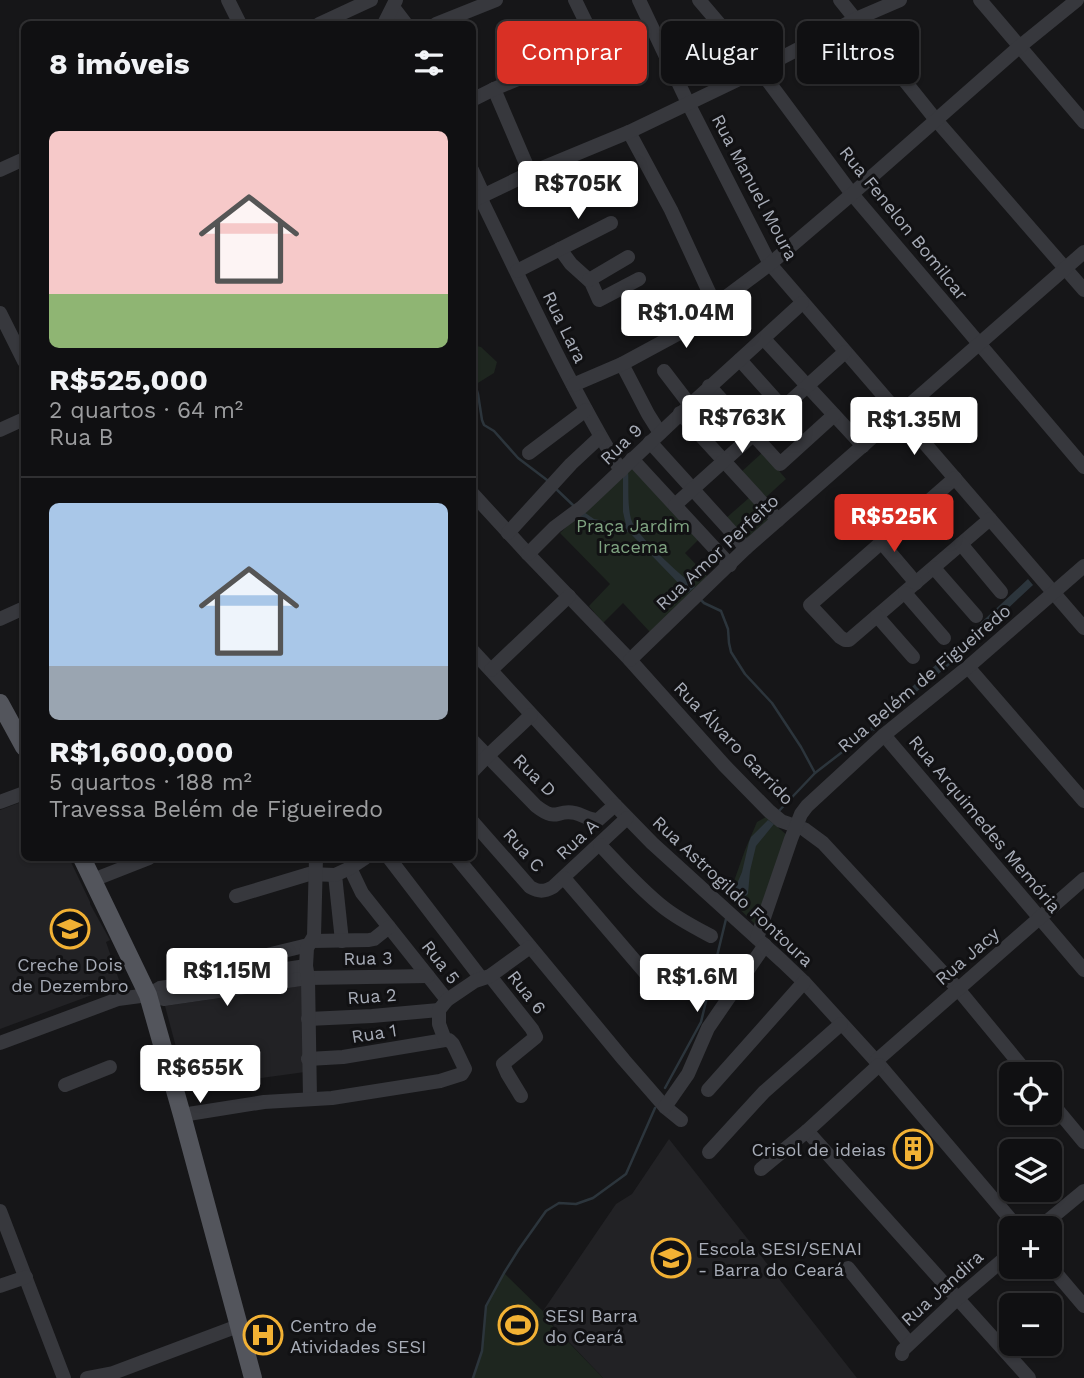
<!DOCTYPE html>
<html lang="pt">
<head>
<meta charset="utf-8">
<style>
	:root { --surface:#101012; --page:#19191b; --text:#f1f3f6; --muted:#9c9d9f; --line:#303032; --accent:#d93025 }
	body { margin:0; font-family:"Work Sans",sans-serif; background:var(--page); color:var(--text); height:100vh; display:flex; flex-direction:column; font-size:26px; white-space:nowrap }
	* { box-sizing:border-box; margin:0 }
	p { font-size:23px; color:var(--muted) }
	.icon { flex:none; width:38px; height:38px; fill:none; stroke:currentColor; stroke-width:2; stroke-linecap:round; stroke-linejoin:round }
	.map { position:relative; flex:1; overflow:hidden }
	.details { position:absolute; left:21px; top:21px; width:455px; height:840px; display:flex; flex-direction:column; background:var(--surface); border-radius:10px; box-shadow:0 2px 5px #0004,0 0 0 2px var(--line) }
	.details>* { flex:none }
	.top-card { position:absolute; left:497px; top:21px; width:481px; height:63px; display:flex; gap:14px }
	.buttons { position:absolute; left:999px; top:1062px; display:grid; gap:14px }
	.buttons a { display:grid; place-items:center; width:63px; height:63px; border-radius:10px; background:var(--surface); box-shadow:0 2px 5px #0004,0 0 0 2px var(--line); font-size:35px }
	.price { position:absolute; translate:-50% -60px; padding:0 16px; border-radius:7px; background:#fff; color:#222; font-size:23px; line-height:46px; filter:drop-shadow(0 2px 4px #0008) }
	.price::after { content:''; position:absolute; left:50%; top:42px; width:21px; height:16px; margin-left:-10px; background:inherit; clip-path:polygon(0 0,100% 0,50% 100%) }
	.price.selected { background:var(--accent); color:#fff }
	ul { padding:0; list-style:none }
	li { display:grid; align-content:center; gap:14px; height:371px; padding:0 28px }
	li+li { border-top:2px solid var(--line) }
	li span { display:grid; place-items:center; height:217px; border-radius:10px; color:#555 }
	li>.icon { margin-inline-start:auto }
	span .icon { width:126px; height:126px; fill:#fffc; stroke-width:1 }
	li b { font-size:30px }
	h2 { display:flex; justify-content:space-between; align-items:center; height:84px; padding:0 28px; font-size:30px }
	.chip { padding:0 24px; border-radius:10px; background:var(--surface); box-shadow:0 2px 5px #0004,0 0 0 2px var(--line); font-size:24px; line-height:63px }
	.chip.selected { background:var(--accent); color:#fff }
	.map>svg:first-child { display:block }
	.built { fill:#222225 }
	.green { fill:#1e261f }
	.water { fill:#2c353c }
	.lines { fill:none; stroke-linecap:round; stroke-linejoin:round }
	.stream { stroke:#2c353c; stroke-width:2.5 }
	.minor { stroke:#37383d; stroke-width:14 }
	.major { stroke:#53555c; stroke-width:18 }
	.labels { text-anchor:middle; dominant-baseline:central; stroke-width:6; stroke-linejoin:round; paint-order:stroke }
	.street-label { font-size:18px; fill:#a8adb8; stroke:#111113 }
	.park-label { font-size:18px; fill:#7fa381; stroke:#111113 }
	.poi-label { font-size:18px; fill:#a8adb8; stroke:#111113; text-anchor:start }
</style>
</head>
<body>
<div class="map">
<svg width="1084" height="1378" viewBox="0 0 1084 1378">
	<rect width="100%" height="100%" fill="#161618"/>
	<!-- built -->
	<g class="built">
		<path d="M24 801V858H69L90 902V904L110 940 106 942 119 980V985L0 1029V810Z"/>
		<path d="M302 986 305 1072 187 1088 165 1006Z"/>
		<path d="M669 1139 857 1378H603L550 1322 543 1311 616 1204 632 1194Z"/>
	</g>
	<!-- green -->
	<g class="green">
		<path d="M473 345 481 347 497 362 494 373 473 386Z"/>
		<path d="M763 452 786 479 764 499 740 473Z"/>
		<path d="M634 463 701 537 685 553 708 577 650 632 623 603 603 623 589 606 610 584 560 533Z"/>
		<path d="M750 497 770 520 746 541 725 519Z"/>
		<path d="M766 817 788 836 755 924 728 898 745 850 757 822Z"/>
		<path d="M504 1273 552 1320 550 1323 603 1378H473L482 1350 486 1306Z"/>
	</g>
	<!-- water -->
	<g class="water">
		<path d="M628 469C629 484 627 504 631 519 636 536 680 574 695 587L688 593 630 533 617 527 591 524 577 514 581 510 594 519 626 525 623 512V473Z"/>
		<path d="M1028 579 1033 585 973 641 956 660 923 686 874 731 870 728 899 699Z"/>
		<path d="M768 820 774 824 756 846 750 871 748 894 736 903 731 898 742 872 749 842 751 837Z"/>
	</g>
	<g class="lines">
		<!-- stream -->
		<g class="stream">
			<path d="M472 383 475 384 478 394 482 420 484 425 494 431 518 458 547 480"/>
			<path d="M554 487 575 507"/>
			<path d="M700 599 704 603 721 611 728 629 729 643 731 652 745 674 772 703 801 747 815 773"/>
			<path d="M778 812 815 773 872 729"/>
			<path d="M665 1088 701 1022 726 919"/>
			<path d="M473 1378 482 1351 486 1306 504 1273 519 1249 546 1211 559 1203 576 1204 593 1198 626 1174 655 1108"/>
		</g>
		<!-- minor -->
		<g class="minor">
			<path d="M228 0 240 24"/>
			<path d="M639 0 688 103 770 264 1084 628"/>
			<path d="M699 0 768 81 852 194 1084 467"/>
			<path d="M840 0 936 120 1084 290"/>
			<path d="M980 0 1084 122"/>
			<path d="M393 7 406 24"/>
			<path d="M319 24 371 0"/>
			<path d="M384 24 396 0"/>
			<path d="M436 24 496 0"/>
			<path d="M494 89 530 173"/>
			<path d="M472 100 494 89 596 46V43L575 0"/>
			<path d="M629 132 671 210 715 305"/>
			<path d="M0 170 24 159"/>
			<path d="M472 170 484 196"/>
			<path d="M480 197C525 289 568 383 621 471"/>
			<path d="M472 201 530 173 629 132 758 70 856 19 900 0"/>
			<path d="M560 249 571 264 591 282 599 300 639 279"/>
			<path d="M517 271 611 223"/>
			<path d="M589 280 628 257"/>
			<path d="M0 313 24 361"/>
			<path d="M764 339 863 446"/>
			<path d="M740 360 783 408"/>
			<path d="M622 364 648 414 660 433"/>
			<path d="M664 371 690 405"/>
			<path d="M573 385 622 364 683 331 715 305 770 264 852 194 1019 47 1077 0"/>
			<path d="M709 386 780 464 834 415"/>
			<path d="M680 413 778 520"/>
			<path d="M0 430 24 419"/>
			<path d="M650 442 746 548"/>
			<path d="M529 453 586 410"/>
			<path d="M632 459 730 565"/>
			<path d="M955 478 810 605 840 637 845 640H849L990 519"/>
			<path d="M472 493 528 554 630 660 724 765 769 811 781 821 804 829 823 843 958 989 1028 1074"/>
			<path d="M675 505 845 352"/>
			<path d="M508 533 571 464 600 437"/>
			<path d="M881 542 916 583"/>
			<path d="M961 544 1001 592"/>
			<path d="M528 554 555 527 582 507 690 405 802 303"/>
			<path d="M934 568 976 616"/>
			<path d="M905 593 944 638"/>
			<path d="M877 616 913 657"/>
			<path d="M0 619 24 608"/>
			<path d="M472 650 615 805 652 843 782 961 804 982 876 1061 1018 1228"/>
			<path d="M630 660 746 548 1084 252"/>
			<path d="M968 667 1084 801"/>
			<path d="M491 670 569 596"/>
			<path d="M884 735 1084 970"/>
			<path d="M472 740 536 806C558 823 555 809 575 813 583 815 589 820 598 820L615 805"/>
			<path d="M472 772C491 751 512 734 531 715"/>
			<path d="M0 802 24 793"/>
			<path d="M472 821 530 887C539 892 544 892 553 887L627 818"/>
			<path d="M600 845C620 866 640 889 663 907 678 919 694 927 711 936"/>
			<path d="M389 858 481 978"/>
			<path d="M457 858 624 1060 665 1107 681 1120"/>
			<path d="M350 868 362 893 447 1000"/>
			<path d="M335 875 342 941"/>
			<path d="M564 878 660 990"/>
			<path d="M93 880 149 858"/>
			<path d="M236 896 309 874 335 875 350 868 365 858"/>
			<path d="M757 938 791 839 801 814 807 806 884 735 968 667 1084 566"/>
			<path d="M312 941 369 940 374 939 389 927"/>
			<path d="M490 976 532 1029 536 1037 503 1064 507 1073 521 1096"/>
			<path d="M231 986C230 978 228 969 235 963L308 945"/>
			<path d="M148 995 160 988 306 966"/>
			<path d="M308 1019 372 1016 439 1010"/>
			<path d="M0 1043 118 999 148 995 164 999 308 978 428 976"/>
			<path d="M308 1059 343 1057 445 1040"/>
			<path d="M876 1061 1084 879"/>
			<path d="M65 1085 110 1067"/>
			<path d="M708 1090 804 982"/>
			<path d="M310 1098 308 978 306 966 307 948 314 936 316 858"/>
			<path d="M1050 1101 1084 1142"/>
			<path d="M665 1107 688 1074 708 1028 765 945"/>
			<path d="M182 1115 264 1102 332 1098 440 1081 462 1074 465 1069 453 1044 449 1040H445L439 1024V1010L447 1000 475 981 490 976 530 947"/>
			<path d="M807 1131 1029 1378"/>
			<path d="M709 1152 764 1092 841 1024"/>
			<path d="M761 1169 807 1131 879 1065"/>
			<path d="M0 1211 64 1378"/>
			<path d="M1039 1228 1084 1191"/>
			<path d="M1050 1266 1084 1306"/>
			<path d="M848 1268 909 1343"/>
			<path d="M0 1286 26 1277"/>
			<path d="M902 1354 903 1350 957 1299 1012 1252"/>
			<path d="M87 1378 113 1373 238 1326"/>
		</g>
		<!-- major -->
		<g class="major">
			<path d="M0 703 24 747"/>
			<path d="M82 858 148 995 182 1115 253 1378"/>
		</g>
	</g>
	<!-- icons -->
	<defs>
		<symbol id="school-ring" viewBox="-11 -11 22 22"><circle r="9.5" fill="#111113" stroke="#f2b134" stroke-width="1.5"/><path d="M0-5L7-2L0 1L-7-2ZM-4 1L0 2.5L4 1V4Q0 6-4 4Z" fill="#f2b134"/></symbol>
		<symbol id="building-ring" viewBox="-11 -11 22 22"><circle r="9.5" fill="#111113" stroke="#f2b134" stroke-width="1.5"/><path d="M-4-6H4V6H1V3H-1V6H-4ZM-2.5-4.3h1.7v1.8h-1.7ZM.8-4.3h1.7v1.8H.8ZM-2.5-1h1.7V.8h-1.7ZM.8-1h1.7V.8H.8Z" fill="#f2b134"/></symbol>
		<symbol id="university-ring" viewBox="-11 -11 22 22"><circle r="9.5" fill="#111113" stroke="#f2b134" stroke-width="1.5"/><path d="M0-5L7-2L0 1L-7-2ZM-4 1L0 2.5L4 1V4Q0 6-4 4Z" fill="#f2b134"/></symbol>
		<symbol id="stadium-ring" viewBox="-11 -11 22 22"><circle r="9.5" fill="#111113" stroke="#f2b134" stroke-width="1.5"/><path d="M0-5a6.5 5 0 1 0 0 10a6.5 5 0 1 0 0-10ZM-3.5-1.8h7v3.6h-7Z" fill="#f2b134"/></symbol>
		<symbol id="hospital-ring" viewBox="-11 -11 22 22"><circle r="9.5" fill="#111113" stroke="#f2b134" stroke-width="1.5"/><path d="M-5-5h3v3.5h4V-5h3V5h-3V1.5h-4V5h-3Z" fill="#f2b134"/></symbol>
	</defs>
	<g fill-rule="evenodd">
		<use href="#school-ring" x="48" y="907" width="44" height="44"/>
		<use href="#building-ring" x="891" y="1127" width="44" height="44"/>
		<use href="#university-ring" x="649" y="1236" width="44" height="44"/>
		<use href="#stadium-ring" x="496" y="1303" width="44" height="44"/>
		<use href="#hospital-ring" x="241" y="1313" width="44" height="44"/>
	</g>
	<g class="labels">
		<!-- street labels -->
		<g class="street-label">
			<text transform="translate(755 187) rotate(62)">Rua Manuel Moura</text>
			<text transform="translate(904 223) rotate(51)">Rua Fenelon Bomilcar</text>
			<text transform="translate(565 327) rotate(64)">Rua Lara</text>
			<text transform="translate(621 444) rotate(-44)">Rua 9</text>
			<text transform="translate(717 552) rotate(-43)">Rua Amor Perfeito</text>
			<text transform="translate(924 678) rotate(-40)">Rua Belém de Figueiredo</text>
			<text transform="translate(734 743) rotate(46)">Rua Álvaro Garrido</text>
			<text transform="translate(535 775) rotate(45)">Rua D</text>
			<text transform="translate(985 824) rotate(50)">Rua Arquimedes Memória</text>
			<text transform="translate(577 839) rotate(-43)">Rua A</text>
			<text transform="translate(524 850) rotate(48)">Rua C</text>
			<text transform="translate(733 891) rotate(43)">Rua Astrogildo Fontoura</text>
			<text transform="translate(967 956) rotate(-41)">Rua Jacy</text>
			<text transform="translate(368 958) rotate(-1)">Rua 3</text>
			<text transform="translate(441 962) rotate(52)">Rua 5</text>
			<text transform="translate(527 992) rotate(52)">Rua 6</text>
			<text transform="translate(372 996) rotate(-4)">Rua 2</text>
			<text transform="translate(374 1033) rotate(-9)">Rua 1</text>
			<text transform="translate(942 1288) rotate(-42)">Rua Jandira</text>
		</g>
		<!-- park labels -->
		<g class="park-label">
			<text x="633" y="525">Praça Jardim<tspan x="633" dy="21">Iracema</tspan></text>
		</g>
		<!-- poi labels -->
		<g class="poi-label">
			<text x="70" y="964" text-anchor="middle">Creche Dois<tspan x="70" dy="21">de Dezembro</tspan></text>
			<text x="886" y="1149" text-anchor="end">Crisol de ideias</text>
			<text x="698" y="1248">Escola SESI/SENAI<tspan x="698" dy="21">- Barra do Ceará</tspan></text>
			<text x="545" y="1315">SESI Barra<tspan x="545" dy="21">do Ceará</tspan></text>
			<text x="290" y="1325">Centro de<tspan x="290" dy="21">Atividades SESI</tspan></text>
		</g>
	</g>
</svg>
<div class="buttons">
<a><svg class="icon" aria-label="locate" viewBox="0 0 24 24"><circle cx="12" cy="12" r="6"/><path d="M12 2v4M12 18v4M2 12h4M18 12h4"/></svg></a>
<a><svg class="icon" aria-label="layers" viewBox="0 0 24 24"><path d="M12 4l9 5-9 5-9-5zM3 14l9 5 9-5"/></svg></a>
<a>+</a>
<a>−</a>
</div>
<b class="price" style="left:578px;top:221px">R$705K</b>
<b class="price" style="left:686px;top:350px">R$1.04M</b>
<b class="price" style="left:742px;top:455px">R$763K</b>
<b class="price" style="left:914px;top:457px">R$1.35M</b>
<b class="price selected" style="left:894px;top:554px">R$525K</b>
<b class="price" style="left:227px;top:1008px">R$1.15M</b>
<b class="price" style="left:697px;top:1014px">R$1.6M</b>
<b class="price" style="left:200px;top:1105px">R$655K</b>
<div class="top-card">
<a class="chip selected">Comprar</a>
<a class="chip">Alugar</a>
<a class="chip">Filtros</a>
</div>
<section class="details">
<h2>8 imóveis<svg class="icon" aria-label="filters" viewBox="0 0 24 24"><path d="M4 7h16M4 17h16"/><circle cx="9" cy="7" r="2"/><circle cx="15" cy="17" r="2"/></svg></h2>
<ul>
<li><span style="background:linear-gradient(#f6c9c9 75%,#8fb573 0)"><svg class="icon" aria-label="home" viewBox="0 0 24 24"><path d="M3 11l9-7 9 7M6 9v11h12V9"/></svg></span><div><b>R$525,000</b><p>2 quartos · 64 m²</p><p>Rua B</p></div></li>
<li><span style="background:linear-gradient(#a9c7e8 75%,#9aa5b1 0)"><svg class="icon" aria-label="home" viewBox="0 0 24 24"><path d="M3 11l9-7 9 7M6 9v11h12V9"/></svg></span><div><b>R$1,600,000</b><p>5 quartos · 188 m²</p><p>Travessa Belém de Figueiredo</p></div></li>
</ul>
</section>
</div>
</body>
</html>
